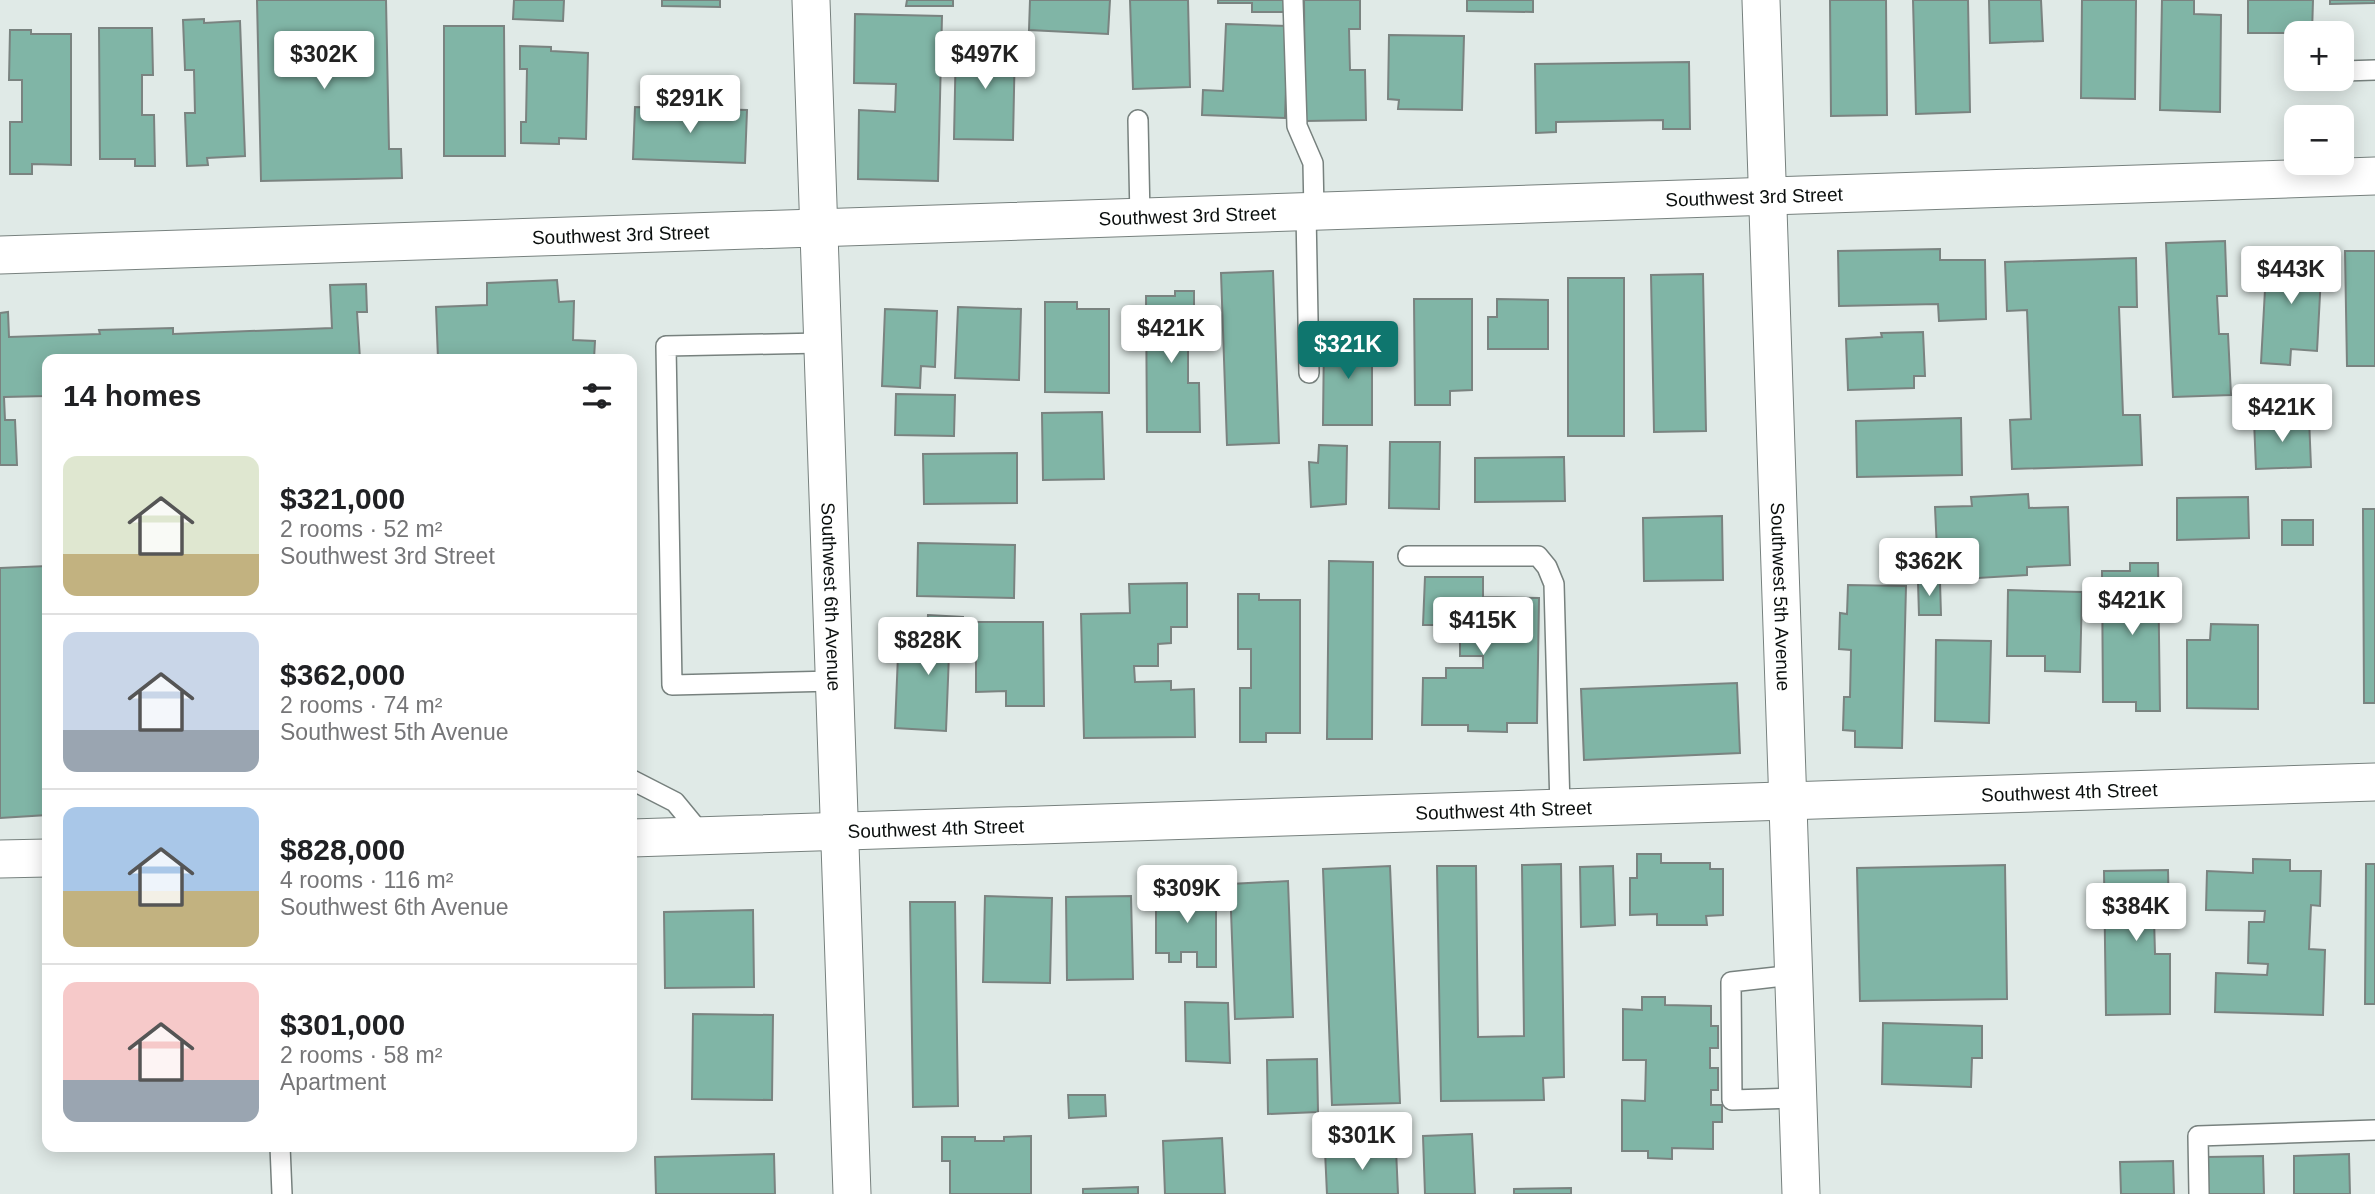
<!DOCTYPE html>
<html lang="en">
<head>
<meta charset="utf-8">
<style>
	:root { --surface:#fff; --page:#f2f2f2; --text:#202124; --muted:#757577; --line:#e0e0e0; --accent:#0f766e }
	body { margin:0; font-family:Arial,sans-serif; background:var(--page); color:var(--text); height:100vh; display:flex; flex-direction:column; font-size:26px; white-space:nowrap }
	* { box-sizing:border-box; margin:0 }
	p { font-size:23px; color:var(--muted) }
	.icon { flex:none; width:38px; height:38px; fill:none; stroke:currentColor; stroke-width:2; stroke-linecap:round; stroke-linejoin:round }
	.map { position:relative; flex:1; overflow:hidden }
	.drawer { position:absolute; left:42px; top:354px; width:595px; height:798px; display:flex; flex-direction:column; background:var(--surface); border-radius:14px; box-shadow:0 4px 18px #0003 }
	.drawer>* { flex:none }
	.tools { position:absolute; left:2284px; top:21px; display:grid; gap:14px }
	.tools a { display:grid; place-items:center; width:70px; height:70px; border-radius:14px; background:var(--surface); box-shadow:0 4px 18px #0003; font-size:35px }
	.price { position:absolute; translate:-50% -60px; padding:0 16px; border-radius:7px; background:#fff; color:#222; font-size:23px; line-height:46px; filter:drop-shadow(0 2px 4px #0008) }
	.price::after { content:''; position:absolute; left:50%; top:42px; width:21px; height:16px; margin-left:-10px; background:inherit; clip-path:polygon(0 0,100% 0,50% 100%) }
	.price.selected { background:var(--accent); color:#fff }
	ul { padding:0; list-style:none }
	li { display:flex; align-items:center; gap:21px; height:175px; padding:0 21px }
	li+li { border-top:2px solid var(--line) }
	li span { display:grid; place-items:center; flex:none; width:196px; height:140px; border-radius:14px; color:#555 }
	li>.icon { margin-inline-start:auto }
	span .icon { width:84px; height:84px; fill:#fffc; stroke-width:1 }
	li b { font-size:30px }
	h2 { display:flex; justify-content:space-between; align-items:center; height:84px; padding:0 21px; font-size:30px }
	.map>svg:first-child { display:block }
	.building { fill:#80b5a6; stroke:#7a8380; stroke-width:2 }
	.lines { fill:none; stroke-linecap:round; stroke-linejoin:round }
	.service-casing { stroke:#77817e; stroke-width:22 }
	.minor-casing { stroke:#77817e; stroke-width:39 }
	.service { stroke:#fff; stroke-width:19 }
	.minor { stroke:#fff; stroke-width:37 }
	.labels { text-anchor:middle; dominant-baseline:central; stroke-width:7; stroke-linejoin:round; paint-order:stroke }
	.street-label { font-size:19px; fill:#0b0f0e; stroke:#e0eae7 }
</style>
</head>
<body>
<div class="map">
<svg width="2375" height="1194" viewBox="0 0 2375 1194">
	<rect width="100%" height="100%" fill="#e0eae7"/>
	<!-- building -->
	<g class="building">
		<path d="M257 0H386L389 149H401L402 178 261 181Z"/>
		<path d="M514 0H564L563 21 513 19Z"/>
		<path d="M662 0H720V7L662 6Z"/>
		<path d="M907 0H953V6H906Z"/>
		<path d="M1030 0H1110L1108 34 1029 30Z"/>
		<path d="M1130 0H1188L1190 87 1133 89Z"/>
		<path d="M1218 0H1288V12H1252V3H1218Z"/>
		<path d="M1304 0H1360V29H1349L1350 70H1365L1366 120 1305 121Z"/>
		<path d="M1467 0H1533V12L1467 11Z"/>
		<path d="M1830 0H1886L1887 115 1831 116Z"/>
		<path d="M1913 0H1968L1970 112 1916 114Z"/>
		<path d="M1989 0H2041L2043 41 1990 43Z"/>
		<path d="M2082 0H2136L2135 99 2081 98Z"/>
		<path d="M2162 0H2194V14L2221 15 2220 112 2160 110Z"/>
		<path d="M2248 0H2313L2312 33H2248Z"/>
		<path d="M2330 0H2375V3L2330 4Z"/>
		<path d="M855 14 942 16 938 181 858 179 859 110 895 112 896 84 854 83Z"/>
		<path d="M204 19V23L240 21 245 156 207 158 208 165 187 166 185 113H195L194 70H185L183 20Z"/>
		<path d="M1226 24 1288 26 1285 118 1202 115 1203 90 1223 91Z"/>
		<path d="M444 26H504L505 156H444Z"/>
		<path d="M99 28H152L153 75H142V115H154L155 166H135V159H100Z"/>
		<path d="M10 30H31V34H71V165L32 164V174H10V122H22V80H9Z"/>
		<path d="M1389 35 1464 36 1462 110 1398 109 1399 100 1388 99Z"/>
		<path d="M956 41 1015 42 1013 140 954 139Z"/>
		<path d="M520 46 551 47V51L588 53 586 139 559 138V144L521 143V122H526L527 69H520Z"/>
		<path d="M1689 62 1690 129H1663V120L1556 122V132L1536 133 1535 64Z"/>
		<path d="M635 107 747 110 745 163 633 159Z"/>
		<path d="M2225 241 2227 296H2217L2219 334H2228L2231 395 2173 397 2166 243Z"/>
		<path d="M1940 249V260H1985L1986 319 1939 321 1938 304 1839 306 1838 251Z"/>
		<path d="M2345 251H2375V366H2347Z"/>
		<path d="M2267 253 2322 257 2317 351 2291 349 2290 365 2261 363Z"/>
		<path d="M2136 258 2137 307H2119L2123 415H2140L2142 465 2012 469 2010 420 2031 419 2027 310 2007 311 2005 262Z"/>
		<path d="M1273 271 1279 443 1227 445 1221 273Z"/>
		<path d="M1703 274 1706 431 1654 432 1651 275Z"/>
		<rect x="1568" y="278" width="56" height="158"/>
		<path d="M557 280 559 302 574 301 573 340 595 341 594 359H438L436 307 487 305V283Z"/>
		<path d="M366 284 367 312H357L360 359H47V396L4 397 5 420H15L17 465H0V313L8 312 9 337 100 334 99 330 173 328V334L332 328 330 285Z"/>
		<path d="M1175 291H1194V346H1188V383H1199L1200 432H1147L1146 296H1175Z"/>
		<path d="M1414 299H1472V390L1450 391V405H1415Z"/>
		<path d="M1497 299 1548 300V349H1488V317H1497Z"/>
		<path d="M1045 302H1077V309H1109V393L1045 392Z"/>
		<path d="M958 307 1021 309 1019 380 955 378Z"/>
		<path d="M885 309 937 311 935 367 921 366 920 388 882 386Z"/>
		<path d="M1923 332 1925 376H1914V388L1848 390 1846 339 1882 337 1881 333Z"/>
		<path d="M1324 336H1372V425H1323Z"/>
		<path d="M896 394 955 395 954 436 895 435Z"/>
		<path d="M1102 412 1104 479 1043 480 1042 413Z"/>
		<path d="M1961 418 1962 475 1857 477 1856 421Z"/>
		<path d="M2309 418 2311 467 2256 469 2254 420Z"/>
		<path d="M1390 442H1440L1439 509 1389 508Z"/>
		<path d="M1319 445 1347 446 1346 504 1311 507 1309 462 1318 463Z"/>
		<path d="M1017 453V503L924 504 923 454Z"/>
		<path d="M1564 457 1565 501 1475 502V458Z"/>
		<path d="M2028 494 2029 508 2068 507 2070 565 2027 567V575L1978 578V570L1938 572 1935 507 1972 506 1971 497Z"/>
		<path d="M2248 497 2249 538 2177 540V498Z"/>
		<path d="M2363 509H2375V703H2364Z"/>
		<path d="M1722 516 1723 580 1644 581 1643 518Z"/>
		<rect x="2282" y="520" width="31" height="25"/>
		<path d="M918 543 1015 545 1014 598 917 596Z"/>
		<path d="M1329 561 1373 562 1372 739H1327Z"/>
		<path d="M2130 563H2158L2160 711H2136V702H2103L2102 571H2130Z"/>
		<path d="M47 566V815L0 818V568Z"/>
		<path d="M1425 577H1483V597L1539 598 1537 723H1507V732L1468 731V725H1422L1423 678H1446V668H1483V656H1460V636L1442 635V625H1423Z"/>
		<path d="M1918 582H1940L1941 615H1919Z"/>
		<path d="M1187 583V627H1171V643L1158 644V666H1134L1135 682 1171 681V690L1194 689 1195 737 1084 738 1081 614 1130 613 1129 584Z"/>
		<path d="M1848 585 1906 586 1902 748 1855 747V731L1843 730 1844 697H1850L1851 650 1839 649 1840 613 1847 614Z"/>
		<path d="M2008 590 2082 592 2080 672 2045 671V656H2007Z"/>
		<path d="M1238 594H1259V600H1300V733H1266V742H1240V688H1251V649H1238Z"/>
		<path d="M928 615 963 617 962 654H949L946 731 895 728 898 655 926 656Z"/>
		<path d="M976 622H1043L1044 706H1006V691L976 692Z"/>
		<path d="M2211 624 2258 625V709L2187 708V640H2210Z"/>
		<path d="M1936 640 1991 641 1989 723 1935 721Z"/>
		<path d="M1737 683 1740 753 1584 760 1581 689Z"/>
		<path d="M1637 854H1661V863H1710V869H1723V915L1706 916 1707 925H1657V914L1630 915V878H1637Z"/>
		<path d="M2253 859 2290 860V871H2321L2320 906 2311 905 2309 949 2325 950 2323 1015 2215 1012 2216 973 2267 975 2268 964 2248 963 2249 922H2264L2265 911 2206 910 2207 871 2253 873Z"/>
		<path d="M1561 864 1564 1077 1543 1078 1544 1100 1441 1101 1437 866H1476L1478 1037 1524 1036 1522 865Z"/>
		<path d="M2366 864H2375V1004H2365Z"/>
		<path d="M2005 865 2007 999 1860 1001 1857 868Z"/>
		<path d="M1390 866 1400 1103 1332 1105 1323 869Z"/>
		<path d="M1613 866 1615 925 1581 927 1580 867Z"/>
		<path d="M2168 870 2169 918H2154L2155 954H2170V1014L2106 1015 2104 871Z"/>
		<path d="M1288 881 1293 1017 1235 1019 1230 884Z"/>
		<path d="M1156 890H1216V967H1197V952H1181V962H1169V953H1156Z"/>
		<path d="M985 896 1052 898 1050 983 983 982Z"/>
		<path d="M1131 896 1133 979 1067 980 1066 897Z"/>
		<path d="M910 902H955L958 1106 913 1107Z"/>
		<path d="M753 910 754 987 665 988 664 912Z"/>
		<path d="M1642 997H1665V1005L1711 1006V1026H1718V1048H1710V1068H1718V1090H1711V1105H1722V1122H1713V1149L1672 1148V1159L1648 1158V1151H1622V1100L1645 1101 1646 1060H1623V1009L1642 1010Z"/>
		<path d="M1185 1002 1228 1003 1230 1063 1186 1061Z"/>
		<path d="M693 1014 773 1015 772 1100 692 1099Z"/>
		<path d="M1883 1023 1982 1026V1058H1972L1971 1087 1882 1084Z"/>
		<path d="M1317 1059 1318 1112 1268 1114 1267 1060Z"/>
		<path d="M1068 1095H1105L1106 1116 1069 1118Z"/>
		<path d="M1472 1134 1475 1194H1425L1423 1136Z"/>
		<path d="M1031 1136V1194H950V1161H942V1137H975V1141H1004V1137Z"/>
		<path d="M1222 1138 1225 1194H1165L1163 1141Z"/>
		<path d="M1396 1149 1398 1194H1327L1325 1151Z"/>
		<path d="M774 1154 775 1194H656L655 1157Z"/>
		<path d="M2349 1154 2350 1194H2294V1156Z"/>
		<path d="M2263 1156 2264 1194H2208L2207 1157Z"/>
		<path d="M2173 1161 2174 1194H2121L2120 1162Z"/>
		<path d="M1138 1187V1194H1083V1189Z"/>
		<path d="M1571 1188V1194H1514V1189Z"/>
	</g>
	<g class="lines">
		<defs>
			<g id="service">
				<path d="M1293 0 1297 126 1313 163 1314 212"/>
				<path d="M2344 71 2375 70"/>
				<path d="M1138 120 1140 218"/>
				<path d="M1306 212 1309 373"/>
				<path d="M821 343 666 346 672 685 834 681"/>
				<path d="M1408 556H1538L1547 567 1554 584 1560 808"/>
				<path d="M632 780 675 802 703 836"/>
				<path d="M1793 975 1731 982 1732 1100 1798 1098"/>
				<path d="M280 1146 282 1194"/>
				<path d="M2199 1194 2198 1136 2375 1130"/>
			</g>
			<g id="minor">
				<path id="s1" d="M811 0 852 1194"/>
				<path id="s2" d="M1761 0 1801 1194"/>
				<path id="s3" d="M0 255 2375 176"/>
				<path id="s4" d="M632 838 2375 782"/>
				<path d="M0 859 47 858"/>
			</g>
		</defs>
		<!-- service casing -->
		<use href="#service" class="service-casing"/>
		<!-- minor casing -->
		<use href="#minor" class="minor-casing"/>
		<!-- service -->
		<use href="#service" class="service"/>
		<!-- minor -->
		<use href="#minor" class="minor"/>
	</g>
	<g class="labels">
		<!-- street labels -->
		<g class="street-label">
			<text stroke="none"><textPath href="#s3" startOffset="1755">Southwest 3rd Street</textPath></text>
			<text stroke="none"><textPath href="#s3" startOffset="1188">Southwest 3rd Street</textPath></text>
			<text stroke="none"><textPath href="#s3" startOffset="621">Southwest 3rd Street</textPath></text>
			<text stroke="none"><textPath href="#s1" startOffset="597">Southwest 6th Avenue</textPath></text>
			<text stroke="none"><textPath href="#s2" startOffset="597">Southwest 5th Avenue</textPath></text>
			<text stroke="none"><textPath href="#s4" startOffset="1438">Southwest 4th Street</textPath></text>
			<text stroke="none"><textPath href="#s4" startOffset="872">Southwest 4th Street</textPath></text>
			<text stroke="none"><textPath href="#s4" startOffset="304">Southwest 4th Street</textPath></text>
		</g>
	</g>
</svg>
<div class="tools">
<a>+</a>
<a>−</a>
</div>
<b class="price" style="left:324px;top:91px">$302K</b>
<b class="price" style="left:985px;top:91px">$497K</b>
<b class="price" style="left:690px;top:135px">$291K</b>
<b class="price" style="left:2291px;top:306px">$443K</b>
<b class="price" style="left:1171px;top:365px">$421K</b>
<b class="price selected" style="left:1348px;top:381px">$321K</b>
<b class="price" style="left:2282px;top:444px">$421K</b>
<b class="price" style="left:1929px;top:598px">$362K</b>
<b class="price" style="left:2132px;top:637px">$421K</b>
<b class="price" style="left:1483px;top:657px">$415K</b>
<b class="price" style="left:928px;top:677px">$828K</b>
<b class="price" style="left:1187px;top:925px">$309K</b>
<b class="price" style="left:2136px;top:943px">$384K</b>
<b class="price" style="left:1362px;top:1172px">$301K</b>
<section class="drawer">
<h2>14 homes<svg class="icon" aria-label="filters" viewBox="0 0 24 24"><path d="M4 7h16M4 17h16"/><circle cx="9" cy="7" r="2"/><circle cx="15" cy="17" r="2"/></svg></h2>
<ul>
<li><span style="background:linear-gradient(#dfe7d0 70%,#c2b280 0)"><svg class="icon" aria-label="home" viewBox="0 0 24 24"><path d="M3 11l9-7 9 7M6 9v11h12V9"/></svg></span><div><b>$321,000</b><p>2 rooms · 52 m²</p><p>Southwest 3rd Street</p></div></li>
<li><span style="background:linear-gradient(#c9d6e8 70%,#9aa5b1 0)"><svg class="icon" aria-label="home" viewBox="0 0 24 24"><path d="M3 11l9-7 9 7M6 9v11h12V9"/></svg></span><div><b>$362,000</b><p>2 rooms · 74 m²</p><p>Southwest 5th Avenue</p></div></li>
<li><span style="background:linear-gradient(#a9c7e8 60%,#c2b280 0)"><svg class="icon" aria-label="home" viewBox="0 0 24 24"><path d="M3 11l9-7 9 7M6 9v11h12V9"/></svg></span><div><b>$828,000</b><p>4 rooms · 116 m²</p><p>Southwest 6th Avenue</p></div></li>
<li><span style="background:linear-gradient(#f6c9c9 70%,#9aa5b1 0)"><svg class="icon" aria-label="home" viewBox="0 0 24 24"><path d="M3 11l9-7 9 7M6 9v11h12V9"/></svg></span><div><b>$301,000</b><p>2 rooms · 58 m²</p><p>Apartment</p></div></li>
</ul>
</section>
</div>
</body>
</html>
